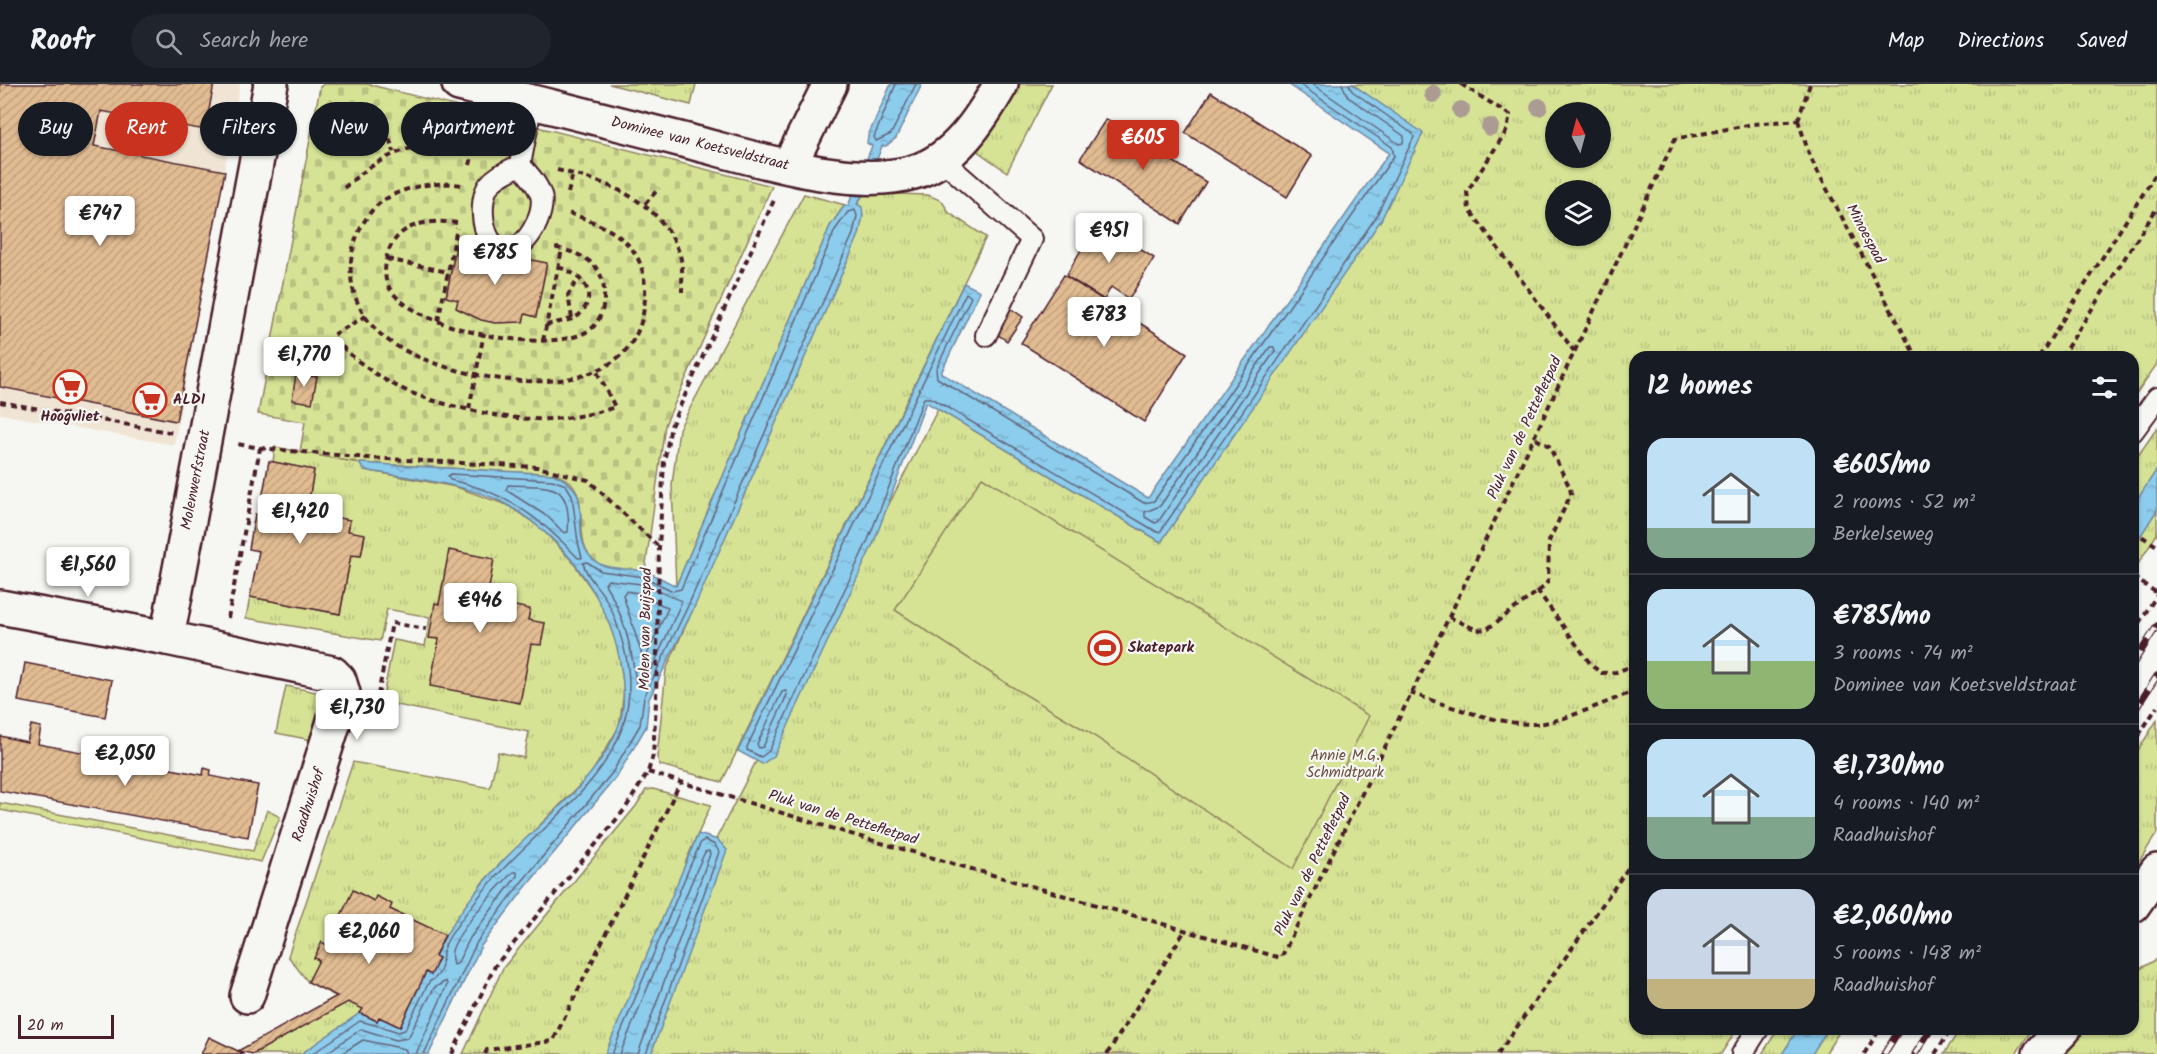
<!DOCTYPE html>
<html lang="en">
<head>
<meta charset="utf-8">
<style>
	:root { --surface:#171b24; --page:#20242c; --text:#f1f3f6; --muted:#9ea1a6; --line:#363941; --accent:#c8321e }
	body { margin:0; font-family:Kalam,sans-serif; background:var(--page); color:var(--text); height:100vh; display:flex; flex-direction:column; font-size:22px; white-space:nowrap }
	* { box-sizing:border-box; margin:0 }
	p { font-size:20px; color:var(--muted) }
	.icon { flex:none; width:33px; height:33px; fill:none; stroke:currentColor; stroke-width:2; stroke-linecap:round; stroke-linejoin:round }
	.map { position:relative; flex:1; overflow:hidden }
	.drawer { position:absolute; left:1629px; top:267px; width:510px; height:684px; display:flex; flex-direction:column; background:var(--surface); border-radius:18px; box-shadow:0 2px 4px #0004 }
	.drawer>* { flex:none }
	.banner { position:absolute; left:18px; top:18px; width:570px; height:54px; display:flex; gap:12px }
	.needle { width:39px; rotate:354deg }
	.fabs { position:absolute; left:1545px; top:18px; display:grid; gap:12px }
	.fabs a { display:grid; place-items:center; width:66px; height:66px; border-radius:50%; background:var(--surface); box-shadow:0 2px 4px #0004; font-size:30px }
	.scale { position:absolute; left:18px; bottom:15px; width:96px; box-sizing:border-box; padding-left:6px; border:3px solid #4a1f2b; border-top:0; font-size:16px; line-height:21px; white-space:nowrap; color:#4a1f2b; -webkit-text-stroke:4px #f6f6f2; paint-order:stroke }
	.price { position:absolute; translate:-50% -51px; padding:0 14px; border-radius:6px; background:#fff; color:#222; font-size:20px; line-height:39px; filter:drop-shadow(0 2px 3px #0008) }
	.price::after { content:''; position:absolute; left:50%; top:36px; width:18px; height:14px; margin-left:-9px; background:inherit; clip-path:polygon(0 0,100% 0,50% 100%) }
	.price.current { background:var(--accent); color:#fff }
	ul { padding:0; list-style:none }
	li { display:flex; align-items:center; gap:18px; height:150px; padding:0 18px }
	li+li { border-top:2px solid var(--line) }
	li span { display:grid; place-items:center; flex:none; width:168px; height:120px; border-radius:18px; color:#555 }
	li>.icon { margin-inline-start:auto }
	span .icon { width:72px; height:72px; fill:#fffc; stroke-width:1 }
	li b { font-size:26px }
	h2 { display:flex; justify-content:space-between; align-items:center; height:72px; padding:0 18px; font-size:26px }
	.pill { padding:0 21px; border-radius:27px; background:var(--surface); box-shadow:0 2px 4px #0004; font-size:21px; line-height:54px }
	.pill.current { background:var(--accent); color:#fff }
	header { display:flex; align-items:center; gap:36px; box-sizing:border-box; height:84px; padding:0 30px; background:var(--surface); border-bottom:2px solid var(--line) }
	header strong { font-size:28px }
	nav { display:flex; gap:33px; margin-inline-start:auto; font-size:21px }
	.search { width:420px; height:54px; background:var(--page); display:flex; align-items:center; gap:15px; box-sizing:border-box; padding:0 21px; border-radius:33px; color:var(--muted); font-size:22px }
	.map>svg:first-child { display:block }
	.built { fill:#f0e5d5 }
	.grass { fill:url(#grass-tufts); stroke:#908160; stroke-width:1.5; fill-rule:evenodd }
	.cemetery { fill:url(#cemetery-stones); stroke:#908160; stroke-width:1.5 }
	.garden { fill:#d6e395; stroke:#908160; stroke-width:1.5 }
	.water { fill:url(#water-ripples); stroke:#72879f; stroke-width:1.5 }
	.lines { fill:none; stroke-linecap:round; stroke-linejoin:round }
	.shore { stroke:#646479; stroke-width:1.5 }
	.building { fill:url(#building-hatch); stroke:#4a1f2b; stroke-width:1.5 }
	.lane-casing { stroke:#4a1f2b; stroke-width:24 }
	.street-casing { stroke:#4a1f2b; stroke-width:38 }
	.secondary-casing { stroke:#4a1f2b; stroke-width:38 }
	.path { stroke:#4a1f2b; stroke-width:4; stroke-dasharray:6 4.5; stroke-linecap:butt }
	.lane { stroke:#f6f6f2; stroke-width:20 }
	.street { stroke:#f6f6f2; stroke-width:33 }
	.secondary { stroke:#f6f6f2; stroke-width:33 }
	.rail-casing { stroke:#4a1f2b; stroke-width:7 }
	.rail { stroke:#f6f6f2; stroke-width:4.5; stroke-dasharray:14; stroke-linecap:butt }
	.tree { fill:#ab9b93 }
	.labels { text-anchor:middle; dominant-baseline:central; stroke-width:4.5; stroke-linejoin:round; paint-order:stroke }
	.street-label { font-size:15px; fill:#4a1f2b; stroke:#f6f6f2 }
	.poi-label { font-size:15px; font-weight:bold; fill:#4a1f2b; stroke:#f6f6f2; text-anchor:start }
	.park-label { font-size:15px; fill:#6d5046; stroke:#f6f6f2 }
</style>
</head>
<body>
<header>
<strong>Roofr</strong>
<div class="search"><svg class="icon" aria-label="search" viewBox="0 0 24 24"><circle cx="10" cy="10" r="6"/><path d="M15 15l6 6"/></svg>Search here</div>
<nav><a>Map</a><a>Directions</a><a>Saved</a></nav>
</header>
<div class="map">
<svg width="2157" height="970" viewBox="0 0 2157 970">
	<defs>
		<pattern id="grass-tufts" width="24" height="20" patternUnits="userSpaceOnUse" patternTransform="scale(1.5)"><rect width="24" height="20" fill="#d6e395"/><path d="M3 7l-1-3M5 7V3M7 7l1-3M15 17l-1-3M17 17v-4M19 17l1-3" fill="none" stroke="#b9c281"/></pattern>
		<pattern id="cemetery-stones" width="16" height="16" patternUnits="userSpaceOnUse" patternTransform="scale(1.5)"><rect width="16" height="16" fill="#d6e395"/><path d="M2 7V4a2 2 0 0 1 4 0v3zM10 15v-3a2 2 0 0 1 4 0v3z" fill="#b9c281"/></pattern>
		<pattern id="water-ripples" width="26" height="14" patternUnits="userSpaceOnUse" patternTransform="scale(1.5)"><rect width="26" height="14" fill="#8ccced"/><path d="M2 4q2-2 4 0t4 0M15 11q2-2 4 0t4 0" fill="none" stroke="#7aafcb"/></pattern>
		<pattern id="building-hatch" width="6" height="6" patternUnits="userSpaceOnUse" patternTransform="scale(1.5)"><rect width="6" height="6" fill="#e1bc92"/><path d="M-1 1l2-2M0 6l6-6M5 7l2-2" fill="none" stroke="#c3a17e"/></pattern>
	</defs>
	<rect width="100%" height="100%" fill="#f6f6f2"/>
	<filter id="ink" filterUnits="userSpaceOnUse"><feTurbulence type="fractalNoise" baseFrequency=".0167" numOctaves="2"/><feDisplacementMap in="SourceGraphic" scale="12" xChannelSelector="R" yChannelSelector="G"/><feConvolveMatrix kernelMatrix="1 2 1 2 8 2 1 2 1" color-interpolation-filters="sRGB"/></filter>
	<g filter="url(#ink)">
		<!-- built -->
		<path class="built" d="M0 0H240L174 361 0 330Z"/>
		<!-- grass -->
		<g class="grass">
			<path d="M609 0H696L691 21Z"/>
			<path d="M1016 0H1052L1007 88 973 64Z"/>
			<path d="M1352 0H2157V280L2133 314V273H1635V945H1737L1721 970H463L503 884 636 722 646 706 653 705 711 721 685 779 699 788 938 325 1161 458 1423 50ZM1556 28H1600V74H1556ZM1556 106H1600V152H1556Z"/>
			<path d="M864 109 928 111 942 117 949 129 986 153 722 698 660 681 657 673 666 586 858 151 857 121Z"/>
			<path d="M804 110 845 121 830 142 676 502 672 401 679 345Z"/>
			<path d="M2157 344V450L2133 488V379Z"/>
			<path d="M275 363 359 379 365 386 456 403 507 421 540 443 572 477 602 520 619 567 624 607 619 643 591 690 482 799 435 872 439 874 431 891 426 889 400 943 379 933 377 937 360 929 301 970H253L347 918 308 898 288 872 353 678 490 704 498 668 524 674 529 648 382 618 394 556 425 562 430 533 387 525 380 557 246 534 250 513 340 530 351 471 361 472 365 451 348 447 350 436 307 428 314 386 273 378Z"/>
			<path d="M286 602 321 609 312 656 276 649Z"/>
			<path d="M2157 636V749L2133 787V674Z"/>
			<path d="M0 719 253 767 267 726 280 733 261 778 0 726Z"/>
			<path d="M2157 875V970H2064L2083 945H2133V889Z"/>
			<path d="M1778 945H1841L1825 970H1762Z"/>
			<path d="M1960 945H2032L2016 970H1944Z"/>
		</g>
		<!-- cemetery -->
		<path class="cemetery" d="M324 0H367L772 102 665 341 645 487C632 486 616 486 603 482 568 469 592 419 570 398 566 394 558 392 553 390L359 379 300 368 305 338 258 330 320 3Z"/>
		<!-- garden -->
		<path class="garden" d="M982 393 1369 632 1293 785 1088 648 1009 601 895 526Z"/>
		<!-- water -->
		<g class="water">
			<path d="M891 0H922L896 54 886 62H882L864 109 857 120 862 123 863 132 859 151 694 524 649 615 646 643 617 692 525 804 481 862 429 970H301L360 929 377 937 379 933 400 943 426 888 431 890 439 874 435 872C447 846 464 822 482 800 514 760 558 730 590 690 600 678 613 658 618 643 625 628 624 606 622 590 613 521 569 458 509 422 475 401 405 393 364 386L359 379 553 390C600 409 567 443 590 472 603 489 629 482 646 488 656 491 666 497 676 502L830 142 845 121 848 122 872 62 867 59 868 52Z"/>
			<path d="M1288 0H1352L1423 49 1381 136 1161 458 926 318 874 458 774 672 762 680 738 667 964 199 980 207 941 289 1148 414 1389 69Z"/>
			<path d="M2157 385V426L2133 464V422Z"/>
			<path d="M698 750 718 756 727 766 651 970H605Z"/>
			<path d="M1798 945H1828L1812 970H1782Z"/>
		</g>
		<g class="lines">
			<!-- shore -->
			<g class="shore">
				<path d="M896 0 874 53 876 57 891 50 916 0"/>
				<path d="M1299 0 1392 63 1394 72 1154 417 1144 419 937 294 936 285 971 213 966 209 747 663V666L761 673 769 667 868 456 924 314H931L1157 448H1160L1376 133 1414 53 1413 50 1352 7 1349 0"/>
				<path d="M1312 0 1399 60 1403 59 1404 52 1348 13 1342 0"/>
				<path d="M1270 263H1274L1275 267 1158 438 1155 439 1145 433V428L1160 422Z"/>
				<path d="M451 390 552 396 566 401 572 411 578 458 582 474H578C542 435 503 406 450 396L448 392Z"/>
				<path d="M508 401C549 403 572 396 568 448L564 449 548 433 506 406Z"/>
				<path d="M608 496 641 500 682 517 654 580 640 602 636 600C632 564 624 530 605 500Z"/>
				<path d="M626 507 639 509 668 524 646 573 642 571 623 511Z"/>
				<path d="M786 607 787 611 763 663 759 664 757 660 782 608Z"/>
				<path d="M513 788H517V792L470 854 457 880 453 881C452 877 451 871 452 867 457 847 498 803 513 788Z"/>
				<path d="M312 970 360 937C374 941 385 943 398 948L405 946 429 898C443 891 442 881 443 868 444 855 477 815 486 804 547 730 654 678 624 564 620 549 615 531 607 517 600 504 586 493 583 479L587 478 601 487 644 493 673 507 681 505 835 146 848 128 855 126 857 132 853 150 688 522 644 613 640 641 612 689 520 800 477 858 424 970"/>
				<path d="M325 970 361 945 396 956 408 954 434 904 446 897 447 901 416 970"/>
				<path d="M341 970 363 956 405 965 407 970"/>
				<path d="M612 970 690 782 701 758 705 756 715 761 719 768 646 970"/>
				<path d="M620 970 697 785 705 768 709 767 710 770 638 970"/>
			</g>
		</g>
		<!-- building -->
		<g class="building">
			<path d="M0 0H214L205 46 101 27 94 62 225 87 176 337 0 303Z"/>
			<path d="M1211 8 1312 72 1287 113 1185 49Z"/>
			<path d="M320 32 341 35 339 51 318 47Z"/>
			<path d="M1106 35 1206 98 1180 140 1080 75Z"/>
			<path d="M1097 138 1154 174 1129 215 1111 203 1104 216 1066 192Z"/>
			<path d="M458 153V160L481 165 480 172 521 181 522 174 547 179 536 233 525 230 523 238 495 239 481 236 456 224 458 216 446 213Z"/>
			<path d="M1064 191 1187 269 1144 338 1021 259Z"/>
			<path d="M1010 224 1023 233 1007 257 994 248Z"/>
			<path d="M296 290 317 293 312 319 292 316Z"/>
			<path d="M269 377 314 386 307 428 350 436 348 447 365 450 361 472 351 471 340 530 250 513 259 467 249 465 255 430 259 431Z"/>
			<path d="M449 466 494 475 487 516 530 525 528 536 545 539 541 561 531 560 520 619 430 602 439 555 429 554 435 519 439 520Z"/>
			<path d="M25 579 112 596 105 633 18 617Z"/>
			<path d="M31 641 41 643 38 660 203 691 204 684 211 686 210 692 258 701 248 753 0 707V652L27 658Z"/>
			<path d="M353 806 374 817 376 812 392 820 390 825 445 851 435 872 439 874 431 891 426 888 400 943 379 933 377 937 360 929 363 925 348 918 253 970 238 967 337 912 308 898 319 876 314 874 322 858 327 861Z"/>
			<path d="M209 953 238 967 244 970H201Z"/>
		</g>
		<g class="lines">
			<defs>
				<g id="lane">
					<path d="M941 75 1032 155 986 251"/>
					<path d="M520 81C509 87 497 91 489 101 478 116 481 161 503 166 526 170 546 129 541 111 537 99 528 90 520 81L532 18"/>
					<path d="M2133 347 2157 314"/>
					<path d="M1742 970 1758 945"/>
				</g>
				<g id="street">
					<path d="M789 82 830 0"/>
					<path d="M167 554 332 589 339 596 343 609 247 912"/>
				</g>
				<g id="secondary">
					<path d="M459 0C534 18 609 37 683 56 748 72 850 107 914 88 955 76 981 35 1001 0"/>
					<path d="M0 523 167 554 271 0"/>
					<path d="M2133 821 2157 787"/>
					<path d="M2040 970 2064 945"/>
				</g>
			</defs>
			<!-- lane casing -->
			<use href="#lane" class="lane-casing"/>
			<!-- street casing -->
			<use href="#street" class="street-casing"/>
			<!-- secondary casing -->
			<use href="#secondary" class="secondary-casing"/>
			<!-- path -->
			<g class="path">
				<path d="M1461 0 1510 31 1507 46 1467 108 1469 125 1574 267"/>
				<path d="M1798 36 1810 73 1916 273"/>
				<path d="M1798 36 1810 0"/>
				<path d="M386 45 394 68"/>
				<path d="M470 81 474 64"/>
				<path d="M557 86C608 98 661 116 680 171 683 182 682 196 682 208"/>
				<path d="M461 101C431 96 388 105 370 129 335 176 349 236 400 264 465 300 630 330 644 224 652 163 616 144 565 128"/>
				<path d="M344 104C389 63 430 51 489 68"/>
				<path d="M568 109 573 89"/>
				<path d="M645 120 659 104"/>
				<path d="M457 139C428 135 396 139 387 172 385 181 384 191 387 199 404 245 556 275 592 244 602 235 605 218 604 206 602 180 585 172 562 165"/>
				<path d="M387 175 448 188"/>
				<path d="M366 232 333 251 338 259C383 302 415 314 475 327 523 338 567 339 615 323L596 286"/>
				<path d="M572 234 568 211 579 193"/>
				<path d="M438 237 457 144"/>
				<path d="M546 241C557 238 575 237 582 228 599 206 578 189 558 183"/>
				<path d="M543 257 562 165 557 164 558 158"/>
				<path d="M2039 273 2157 88"/>
				<path d="M2061 273 2157 124"/>
				<path d="M0 318 174 349"/>
				<path d="M469 325 484 249"/>
				<path d="M260 364 368 374 537 383 588 396 659 463"/>
				<path d="M2133 447 2157 462"/>
				<path d="M2133 493 2157 509"/>
				<path d="M1537 506 1592 582 1602 589 1616 588 1635 581"/>
				<path d="M1449 533 1477 546 1487 545 1544 503 1548 497 1549 457 1571 410 1570 404 1549 362 1534 354"/>
				<path d="M228 534 260 364 237 360"/>
				<path d="M2133 548 2157 511"/>
				<path d="M1410 609C1444 620 1508 645 1544 639 1575 633 1605 618 1635 607"/>
				<path d="M378 611 392 539 426 545"/>
				<path d="M2133 660 2157 623"/>
				<path d="M648 688 864 754 1281 874 1449 533 1675 55 1753 40 1798 36"/>
				<path d="M452 970 495 882 625 725 648 688 653 671 656 618 659 464 664 378 671 342 775 114"/>
				<path d="M485 970 487 966 553 957 681 697"/>
				<path d="M1107 970 1186 845"/>
				<path d="M1498 970 1635 774"/>
				<path d="M1864 970 1880 945"/>
				<path d="M1935 970 1951 945"/>
			</g>
			<!-- lane -->
			<use href="#lane" class="lane"/>
			<!-- street -->
			<use href="#street" class="street"/>
			<!-- secondary -->
			<use href="#secondary" class="secondary"/>
			<defs>
				<g id="rail">
					<path d="M2133 580 2157 542"/>
					<path d="M2133 629 2157 592"/>
					<path d="M1884 970 1900 945"/>
					<path d="M1915 970 1931 945"/>
				</g>
			</defs>
			<!-- rail casing -->
			<use href="#rail" class="rail-casing"/>
			<!-- rail -->
			<use href="#rail" class="rail"/>
		</g>
		<!-- trees -->
		<g class="tree">
			<circle cx="1433" cy="10" r="9"/>
			<circle cx="1539" cy="23" r="9"/>
			<circle cx="1461" cy="26" r="9"/>
			<circle cx="1490" cy="43" r="9"/>
		</g>
	</g>
	<!-- icons -->
	<defs>
		<symbol id="supermarket-ring" viewBox="-11 -11 22 22"><circle r="9.5" fill="#f6f6f2" stroke="#c8321e" stroke-width="1.5"/><path d="M-6-5.5h2.5l.6 2H6L4.5 2H-2.5L-4.4-4H-6ZM-1.5 3.2a1.3 1.3 0 1 0 .1 0ZM3 3.2a1.3 1.3 0 1 0 .1 0Z" fill="#c8321e"/></symbol>
		<symbol id="stadium-ring" viewBox="-11 -11 22 22"><circle r="9.5" fill="#f6f6f2" stroke="#c8321e" stroke-width="1.5"/><path d="M0-5a6.5 5 0 1 0 0 10a6.5 5 0 1 0 0-10ZM-3.5-1.8h7v3.6h-7Z" fill="#c8321e"/></symbol>
	</defs>
	<g fill-rule="evenodd">
		<use href="#supermarket-ring" x="51" y="284" width="38" height="38"/>
		<use href="#supermarket-ring" x="131" y="297" width="38" height="38"/>
		<use href="#stadium-ring" x="1086" y="545" width="38" height="38"/>
	</g>
	<g class="labels">
		<!-- street labels -->
		<g class="street-label">
			<text transform="translate(700 60) rotate(14)">Dominee van Koetsveldstraat</text>
			<text transform="translate(1865 150) rotate(62)">Minoespad</text>
			<text transform="translate(1525 344) rotate(-65)">Pluk van de Pettefletpad</text>
			<text transform="translate(196 396) rotate(-79)">Molenwerfstraat</text>
			<text transform="translate(646 545) rotate(-89)">Molen van Buijspad</text>
			<text transform="translate(309 721) rotate(-72)">Raadhuishof</text>
			<text transform="translate(843 734) rotate(17)">Pluk van de Pettefletpad</text>
			<text transform="translate(1313 781) rotate(-64)">Pluk van de Pettefletpad</text>
		</g>
		<!-- poi labels -->
		<g class="poi-label">
			<text x="173" y="316">ALDI</text>
			<text x="70" y="333" text-anchor="middle">Hoogvliet</text>
			<text x="1128" y="564">Skatepark</text>
		</g>
		<!-- park labels -->
		<g class="park-label">
			<text x="1345" y="672">Annie M.G.<tspan x="1345" dy="17">Schmidtpark</tspan></text>
		</g>
	</g>
</svg>
<div class="fabs">
<a><svg class="needle" viewBox="-14 -14 28 28"><path d="M0-13l5 13h-10z" fill="#e53935"/><path d="M0 13l5-13h-10z" fill="#9ea1a6"/></svg></a>
<a><svg class="icon" aria-label="layers" viewBox="0 0 24 24"><path d="M12 4l9 5-9 5-9-5zM3 14l9 5 9-5"/></svg></a>
</div>
<div class="scale">20 m</div>
<b class="price current" style="left:1143px;top:87px">€605</b>
<b class="price" style="left:100px;top:163px">€747</b>
<b class="price" style="left:1109px;top:180px">€951</b>
<b class="price" style="left:495px;top:202px">€785</b>
<b class="price" style="left:1104px;top:264px">€783</b>
<b class="price" style="left:304px;top:304px">€1,770</b>
<b class="price" style="left:300px;top:461px">€1,420</b>
<b class="price" style="left:88px;top:514px">€1,560</b>
<b class="price" style="left:480px;top:550px">€946</b>
<b class="price" style="left:357px;top:657px">€1,730</b>
<b class="price" style="left:125px;top:703px">€2,050</b>
<b class="price" style="left:369px;top:881px">€2,060</b>
<div class="banner">
<a class="pill">Buy</a>
<a class="pill current">Rent</a>
<a class="pill">Filters</a>
<a class="pill">New</a>
<a class="pill">Apartment</a>
</div>
<section class="drawer">
<h2>12 homes<svg class="icon" aria-label="filters" viewBox="0 0 24 24"><path d="M4 7h16M4 17h16"/><circle cx="9" cy="7" r="2"/><circle cx="15" cy="17" r="2"/></svg></h2>
<ul>
<li><span style="background:linear-gradient(#bfe0f5 75%,#7fa58c 0)"><svg class="icon" aria-label="home" viewBox="0 0 24 24"><path d="M3 11l9-7 9 7M6 9v11h12V9"/></svg></span><div><b>€605/mo</b><p>2 rooms · 52 m²</p><p>Berkelseweg</p></div></li>
<li><span style="background:linear-gradient(#bfe0f5 60%,#8fb573 0)"><svg class="icon" aria-label="home" viewBox="0 0 24 24"><path d="M3 11l9-7 9 7M6 9v11h12V9"/></svg></span><div><b>€785/mo</b><p>3 rooms · 74 m²</p><p>Dominee van Koetsveldstraat</p></div></li>
<li><span style="background:linear-gradient(#bfe0f5 65%,#7fa58c 0)"><svg class="icon" aria-label="home" viewBox="0 0 24 24"><path d="M3 11l9-7 9 7M6 9v11h12V9"/></svg></span><div><b>€1,730/mo</b><p>4 rooms · 140 m²</p><p>Raadhuishof</p></div></li>
<li><span style="background:linear-gradient(#c9d6e8 75%,#c2b280 0)"><svg class="icon" aria-label="home" viewBox="0 0 24 24"><path d="M3 11l9-7 9 7M6 9v11h12V9"/></svg></span><div><b>€2,060/mo</b><p>5 rooms · 148 m²</p><p>Raadhuishof</p></div></li>
</ul>
</section>
</div>
</body>
</html>
